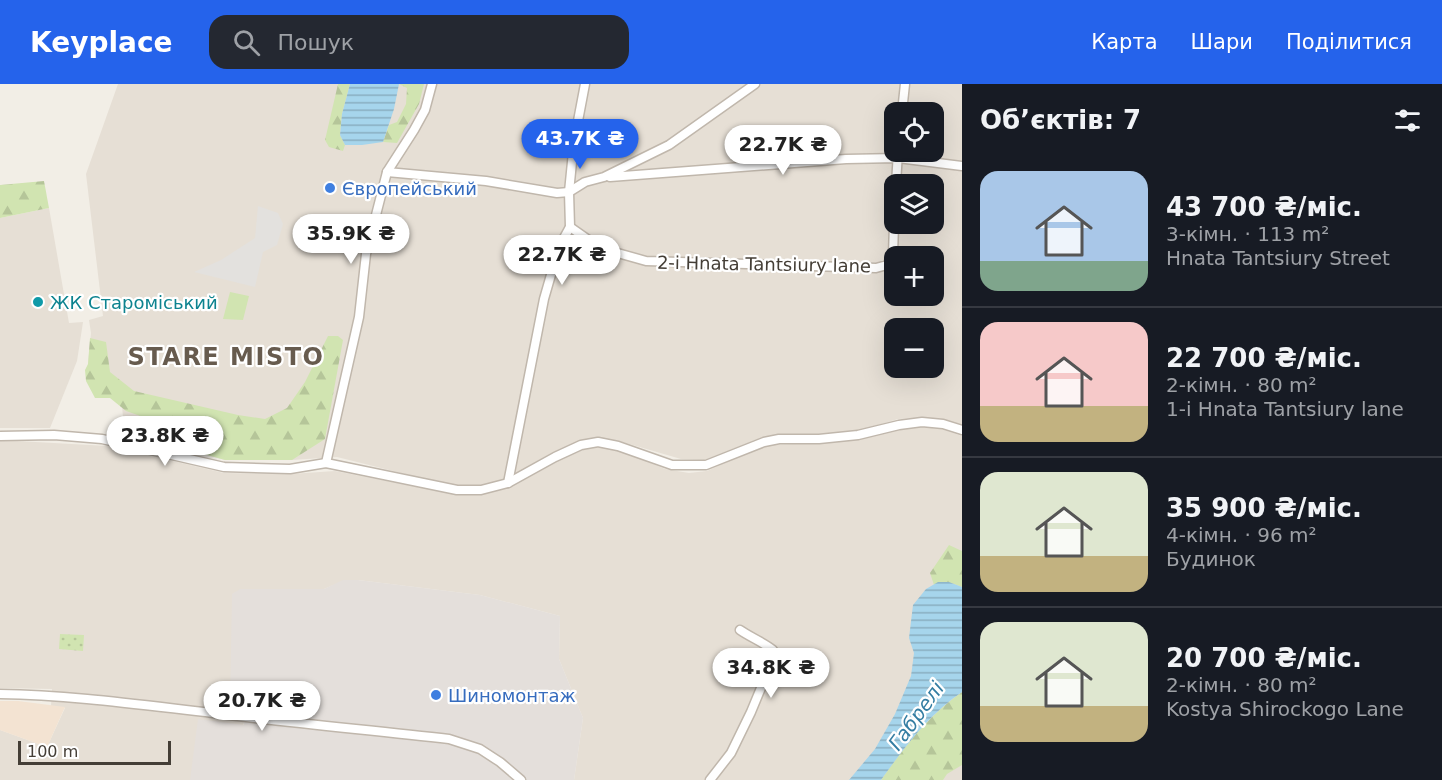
<!DOCTYPE html>
<html lang="uk">
<head>
<meta charset="utf-8">
<style>
	:root { --surface:#171b24; --page:#242831; --text:#f1f3f6; --muted:#9ea1a6; --line:#363941; --accent:#2563eb }
	body { margin:0; font-family:"DejaVu Sans",sans-serif; background:var(--page); color:var(--text); height:100vh; display:flex; flex-direction:column; font-size:22px; white-space:nowrap }
	* { box-sizing:border-box; margin:0 }
	p { font-size:20px; color:var(--muted) }
	.icon { flex:none; width:33px; height:33px; fill:none; stroke:currentColor; stroke-width:2; stroke-linecap:round; stroke-linejoin:round }
	.map { position:relative; flex:1; overflow:hidden }
	.drawer { display:flex; flex-direction:column; background:var(--surface); width:480px }
	.drawer>* { flex:none }
	.tools { position:absolute; left:884px; top:18px; display:grid; gap:12px }
	.tools a { display:grid; place-items:center; width:60px; height:60px; border-radius:12px; background:var(--surface); box-shadow:0 6px 24px #0002; font-size:30px }
	.scale { position:absolute; left:18px; bottom:15px; width:153px; box-sizing:border-box; padding-left:6px; border:3px solid #443e36; border-top:0; font-size:16px; line-height:21px; white-space:nowrap; color:#443e36; -webkit-text-stroke:4px #fff; paint-order:stroke }
	.price { position:absolute; translate:-50% -51px; padding:0 14px; border-radius:21px; background:#fff; color:#222; font-size:20px; line-height:39px; filter:drop-shadow(0 2px 3px #0008) }
	.price::after { content:''; position:absolute; left:50%; top:36px; width:18px; height:14px; margin-left:-9px; background:inherit; clip-path:polygon(0 0,100% 0,50% 100%) }
	.price.current { background:var(--accent); color:#fff }
	ul { padding:0; list-style:none }
	li { display:flex; align-items:center; gap:18px; height:150px; padding:0 18px }
	li+li { border-top:2px solid var(--line) }
	li span { display:grid; place-items:center; flex:none; width:168px; height:120px; border-radius:18px; color:#555 }
	li>.icon { margin-inline-start:auto }
	span .icon { width:72px; height:72px; fill:#fffc; stroke-width:1 }
	li b { font-size:26px }
	h2 { display:flex; justify-content:space-between; align-items:center; height:72px; padding:0 18px; font-size:26px }
	header { display:flex; align-items:center; gap:36px; box-sizing:border-box; height:84px; padding:0 30px; background:var(--accent); color:#fff }
	header strong { font-size:28px }
	nav { display:flex; gap:33px; margin-inline-start:auto; font-size:21px }
	.search { width:420px; height:54px; background:var(--page); display:flex; align-items:center; gap:15px; box-sizing:border-box; padding:0 21px; border-radius:18px; color:var(--muted); font-size:22px }
	main { display:flex; flex:1; min-height:0 }
	.map>svg:first-child { display:block }
	.residential { fill:#e6dfd5; fill-rule:evenodd }
	.commercial { fill:#f3e3d2 }
	.industrial { fill:#e4dfdb }
	.forest { fill:url(#forest-firs) }
	.park { fill:url(#park-dots) }
	.pitch { fill:#d1e4b1 }
	.parking { fill:#e3e1de }
	.water { fill:url(#water-rules) }
	.lines { fill:none; stroke-linecap:round; stroke-linejoin:round }
	.street-casing { stroke:#c0b7ac; stroke-width:11 }
	.street { stroke:#fff; stroke-width:8 }
	.shop-dot { fill:#3f7fe0; stroke:#fff; stroke-width:2 }
	.culture-dot { fill:#0f9aa8; stroke:#fff; stroke-width:2 }
	.labels { text-anchor:middle; dominant-baseline:central; stroke-width:4.5; stroke-linejoin:round; paint-order:stroke }
	.shop-label { font-size:18px; fill:#366cbe; stroke:#fff; text-anchor:start }
	.street-label { font-size:18px; fill:#443e36; stroke:#fff }
	.culture-label { font-size:18px; fill:#0d838f; stroke:#fff; text-anchor:start }
	.water-label { font-size:20px; font-style:italic; fill:#347da2; stroke:#fff }
	.district-label { font-size:24px; font-weight:bold; letter-spacing:1.5px; fill:#675b4e; stroke:#fff }
</style>
</head>
<body>
<header>
<strong>Keyplace</strong>
<div class="search"><svg class="icon" aria-label="search" viewBox="0 0 24 24"><circle cx="10" cy="10" r="6"/><path d="M15 15l6 6"/></svg>Пошук</div>
<nav><a>Карта</a><a>Шари</a><a>Поділитися</a></nav>
</header>
<main>
<div class="map">
<svg width="962" height="696" viewBox="0 0 962 696">
	<defs>
		<pattern id="forest-firs" width="22" height="20" patternUnits="userSpaceOnUse" patternTransform="scale(1.5)"><rect width="22" height="20" fill="#d1e4b1"/><path d="M5 1l3.5 6h-7zM16 11l3.5 6h-7z" fill="#b5c599"/></pattern>
		<pattern id="park-dots" width="8" height="8" patternUnits="userSpaceOnUse" patternTransform="scale(1.5)"><rect width="8" height="8" fill="#d1e4b1"/><path d="M2 2h.1M6 6h.1" fill="none" stroke="#b5c599" stroke-width="1.8" stroke-linecap="round"/></pattern>
		<pattern id="water-rules" width="6" height="5" patternUnits="userSpaceOnUse" patternTransform="scale(1.5)"><rect width="6" height="5" fill="#a6d5ec"/><path d="M0 2.5h6" fill="none" stroke="#89aec0"/></pattern>
	</defs>
	<rect width="100%" height="100%" fill="#f2eee6"/>
	<!-- residential -->
	<g class="residential">
		<path d="M118 0H962V342L944 337 922 334 898 335 857 347 819 350H778L763 353 704 376 681 375 619 357 598 354 580 357 553 368 506 395 482 402 457 403 337 373 292 376H225L124 348 122 320 88 280 91 249 89 236 103 232 86 90ZM894 28H933V68H894ZM894 100H933V140H894ZM894 172H933V212H894ZM894 244H933V284H894Z"/>
		<path d="M49 124 69 239 83 238 77 277 50 344H0V134Z"/>
		<path d="M922 343 941 345 962 352V696H574L583 634 559 575 560 532 480 511 358 496 343 497 324 505H241L230 619 246 620 237 696H0V646L47 663 65 624 51 622 52 605 0 604V357H17L108 362 224 389 291 390 335 387 459 411 483 410 509 403 557 377 583 366 598 363 617 365 665 385 689 389 707 387 765 361 820 359 858 354 899 345Z"/>
	</g>
	<!-- commercial -->
	<path class="commercial" d="M0 617H18L65 623 47 663 0 646Z"/>
	<!-- industrial -->
	<path class="industrial" d="M343 496H358L480 511 560 532 559 575 583 634 574 696H190L198 635 244 641 245 621 230 620 232 510 240 505H324Z"/>
	<!-- forest -->
	<g class="forest">
		<path d="M338 0H350L342 30 340 51 345 61 343 67 329 63 325 56Z"/>
		<path d="M399 0H424L419 20 397 59 383 58 389 41 397 38 406 20 407 4Z"/>
		<path d="M44 97 49 124 0 134V101Z"/>
		<path d="M328 252H338L343 256 325 355 292 376H225L160 358 161 339 126 327 110 314H95L86 297 85 286 88 280 90 254 106 258 110 288 134 307 238 331 265 335 287 324 305 298Z"/>
		<path d="M949 461 962 467V503C952 499 943 495 934 501L930 489Z"/>
		<path d="M962 608V681L947 690 943 696H881C904 663 929 631 962 608Z"/>
	</g>
	<!-- park -->
	<path class="park" d="M60 550 84 551 83 567 59 565Z"/>
	<!-- pitch -->
	<path class="pitch" d="M230 208 249 212 243 236 223 235Z"/>
	<!-- parking -->
	<path class="parking" d="M258 122 278 129 283 140 277 161 263 168 255 203 194 188 221 176 255 154Z"/>
	<!-- water -->
	<g class="water">
		<path d="M350 0H399L394 25 383 58 362 61H345L340 51 342 30Z"/>
		<path d="M938 498H949L962 503V608C929 630 904 664 881 696H849L875 665 895 630 911 592 914 569 909 554 913 521 926 505Z"/>
	</g>
	<g class="lines">
		<defs>
			<g id="street">
				<path d="M902 28 905 0"/>
				<path d="M387 88 486 97 557 109 569 108 585 98 604 93 669 61 755 0"/>
				<path d="M610 93 846 75 898 74 962 82"/>
				<path d="M896 100 898 68"/>
				<path d="M570 143 590 157 614 168 646 177 876 184 887 181 893 171 894 140"/>
				<path d="M0 352 54 351 102 355 224 383 290 385 326 379 457 406H481L508 399 555 373 581 361 598 358 618 362 672 381H706L764 358 779 355H819L858 351 899 341 922 338 943 340 962 346"/>
				<path d="M326 379 359 233 366 170 387 88 414 46 425 26 432 0"/>
				<path d="M508 399 544 215 559 163 570 143 569 108 574 58 585 0"/>
				<path d="M0 610C72 611 142 621 213 629 292 639 370 646 449 655L480 665 500 678 521 696"/>
				<path d="M710 696 731 669 751 628 773 575V566C763 558 750 553 740 546"/>
			</g>
		</defs>
		<!-- street casing -->
		<use href="#street" class="street-casing"/>
		<!-- street -->
		<use href="#street" class="street"/>
	</g>
	<!-- markers -->
	<g class="shop-dot">
		<circle cx="330" cy="104" r="6"/>
		<circle cx="436" cy="611" r="6"/>
	</g>
	<circle class="culture-dot" cx="38" cy="218" r="6"/>
	<g class="labels">
		<!-- shop labels -->
		<g class="shop-label">
			<text x="342" y="104">Європейський</text>
			<text x="448" y="611">Шиномонтаж</text>
		</g>
		<!-- street labels -->
		<g class="street-label">
			<text transform="translate(764 180) rotate(1)">2-i Hnata Tantsiury lane</text>
		</g>
		<!-- culture labels -->
		<g class="culture-label">
			<text x="50" y="218">ЖК Староміський</text>
		</g>
		<!-- water labels -->
		<g class="water-label">
			<text transform="translate(916 632) rotate(-54)">Габрелі</text>
		</g>
		<!-- district labels -->
		<g class="district-label">
			<text x="226" y="273">STARE MISTO</text>
		</g>
	</g>
</svg>
<div class="tools">
<a><svg class="icon" aria-label="locate" viewBox="0 0 24 24"><circle cx="12" cy="12" r="6"/><path d="M12 2v4M12 18v4M2 12h4M18 12h4"/></svg></a>
<a><svg class="icon" aria-label="layers" viewBox="0 0 24 24"><path d="M12 4l9 5-9 5-9-5zM3 14l9 5 9-5"/></svg></a>
<a>+</a>
<a>−</a>
</div>
<div class="scale">100 m</div>
<b class="price current" style="left:580px;top:86px">43.7K ₴</b>
<b class="price" style="left:783px;top:92px">22.7K ₴</b>
<b class="price" style="left:351px;top:181px">35.9K ₴</b>
<b class="price" style="left:562px;top:202px">22.7K ₴</b>
<b class="price" style="left:165px;top:383px">23.8K ₴</b>
<b class="price" style="left:771px;top:615px">34.8K ₴</b>
<b class="price" style="left:262px;top:648px">20.7K ₴</b>
</div>
<section class="drawer">
<h2>Об’єктів: 7<svg class="icon" aria-label="filters" viewBox="0 0 24 24"><path d="M4 7h16M4 17h16"/><circle cx="9" cy="7" r="2"/><circle cx="15" cy="17" r="2"/></svg></h2>
<ul>
<li><span style="background:linear-gradient(#a9c7e8 75%,#7fa58c 0)"><svg class="icon" aria-label="home" viewBox="0 0 24 24"><path d="M3 11l9-7 9 7M6 9v11h12V9"/></svg></span><div><b>43 700 ₴/міс.</b><p>3-кімн. · 113 m²</p><p>Hnata Tantsiury Street</p></div></li>
<li><span style="background:linear-gradient(#f6c9c9 70%,#c2b280 0)"><svg class="icon" aria-label="home" viewBox="0 0 24 24"><path d="M3 11l9-7 9 7M6 9v11h12V9"/></svg></span><div><b>22 700 ₴/міс.</b><p>2-кімн. · 80 m²</p><p>1-i Hnata Tantsiury lane</p></div></li>
<li><span style="background:linear-gradient(#dfe7d0 70%,#c2b280 0)"><svg class="icon" aria-label="home" viewBox="0 0 24 24"><path d="M3 11l9-7 9 7M6 9v11h12V9"/></svg></span><div><b>35 900 ₴/міс.</b><p>4-кімн. · 96 m²</p><p>Будинок</p></div></li>
<li><span style="background:linear-gradient(#dfe7d0 70%,#c2b280 0)"><svg class="icon" aria-label="home" viewBox="0 0 24 24"><path d="M3 11l9-7 9 7M6 9v11h12V9"/></svg></span><div><b>20 700 ₴/міс.</b><p>2-кімн. · 80 m²</p><p>Kostya Shirockogo Lane</p></div></li>
</ul>
</section>
</main>
</body>
</html>
